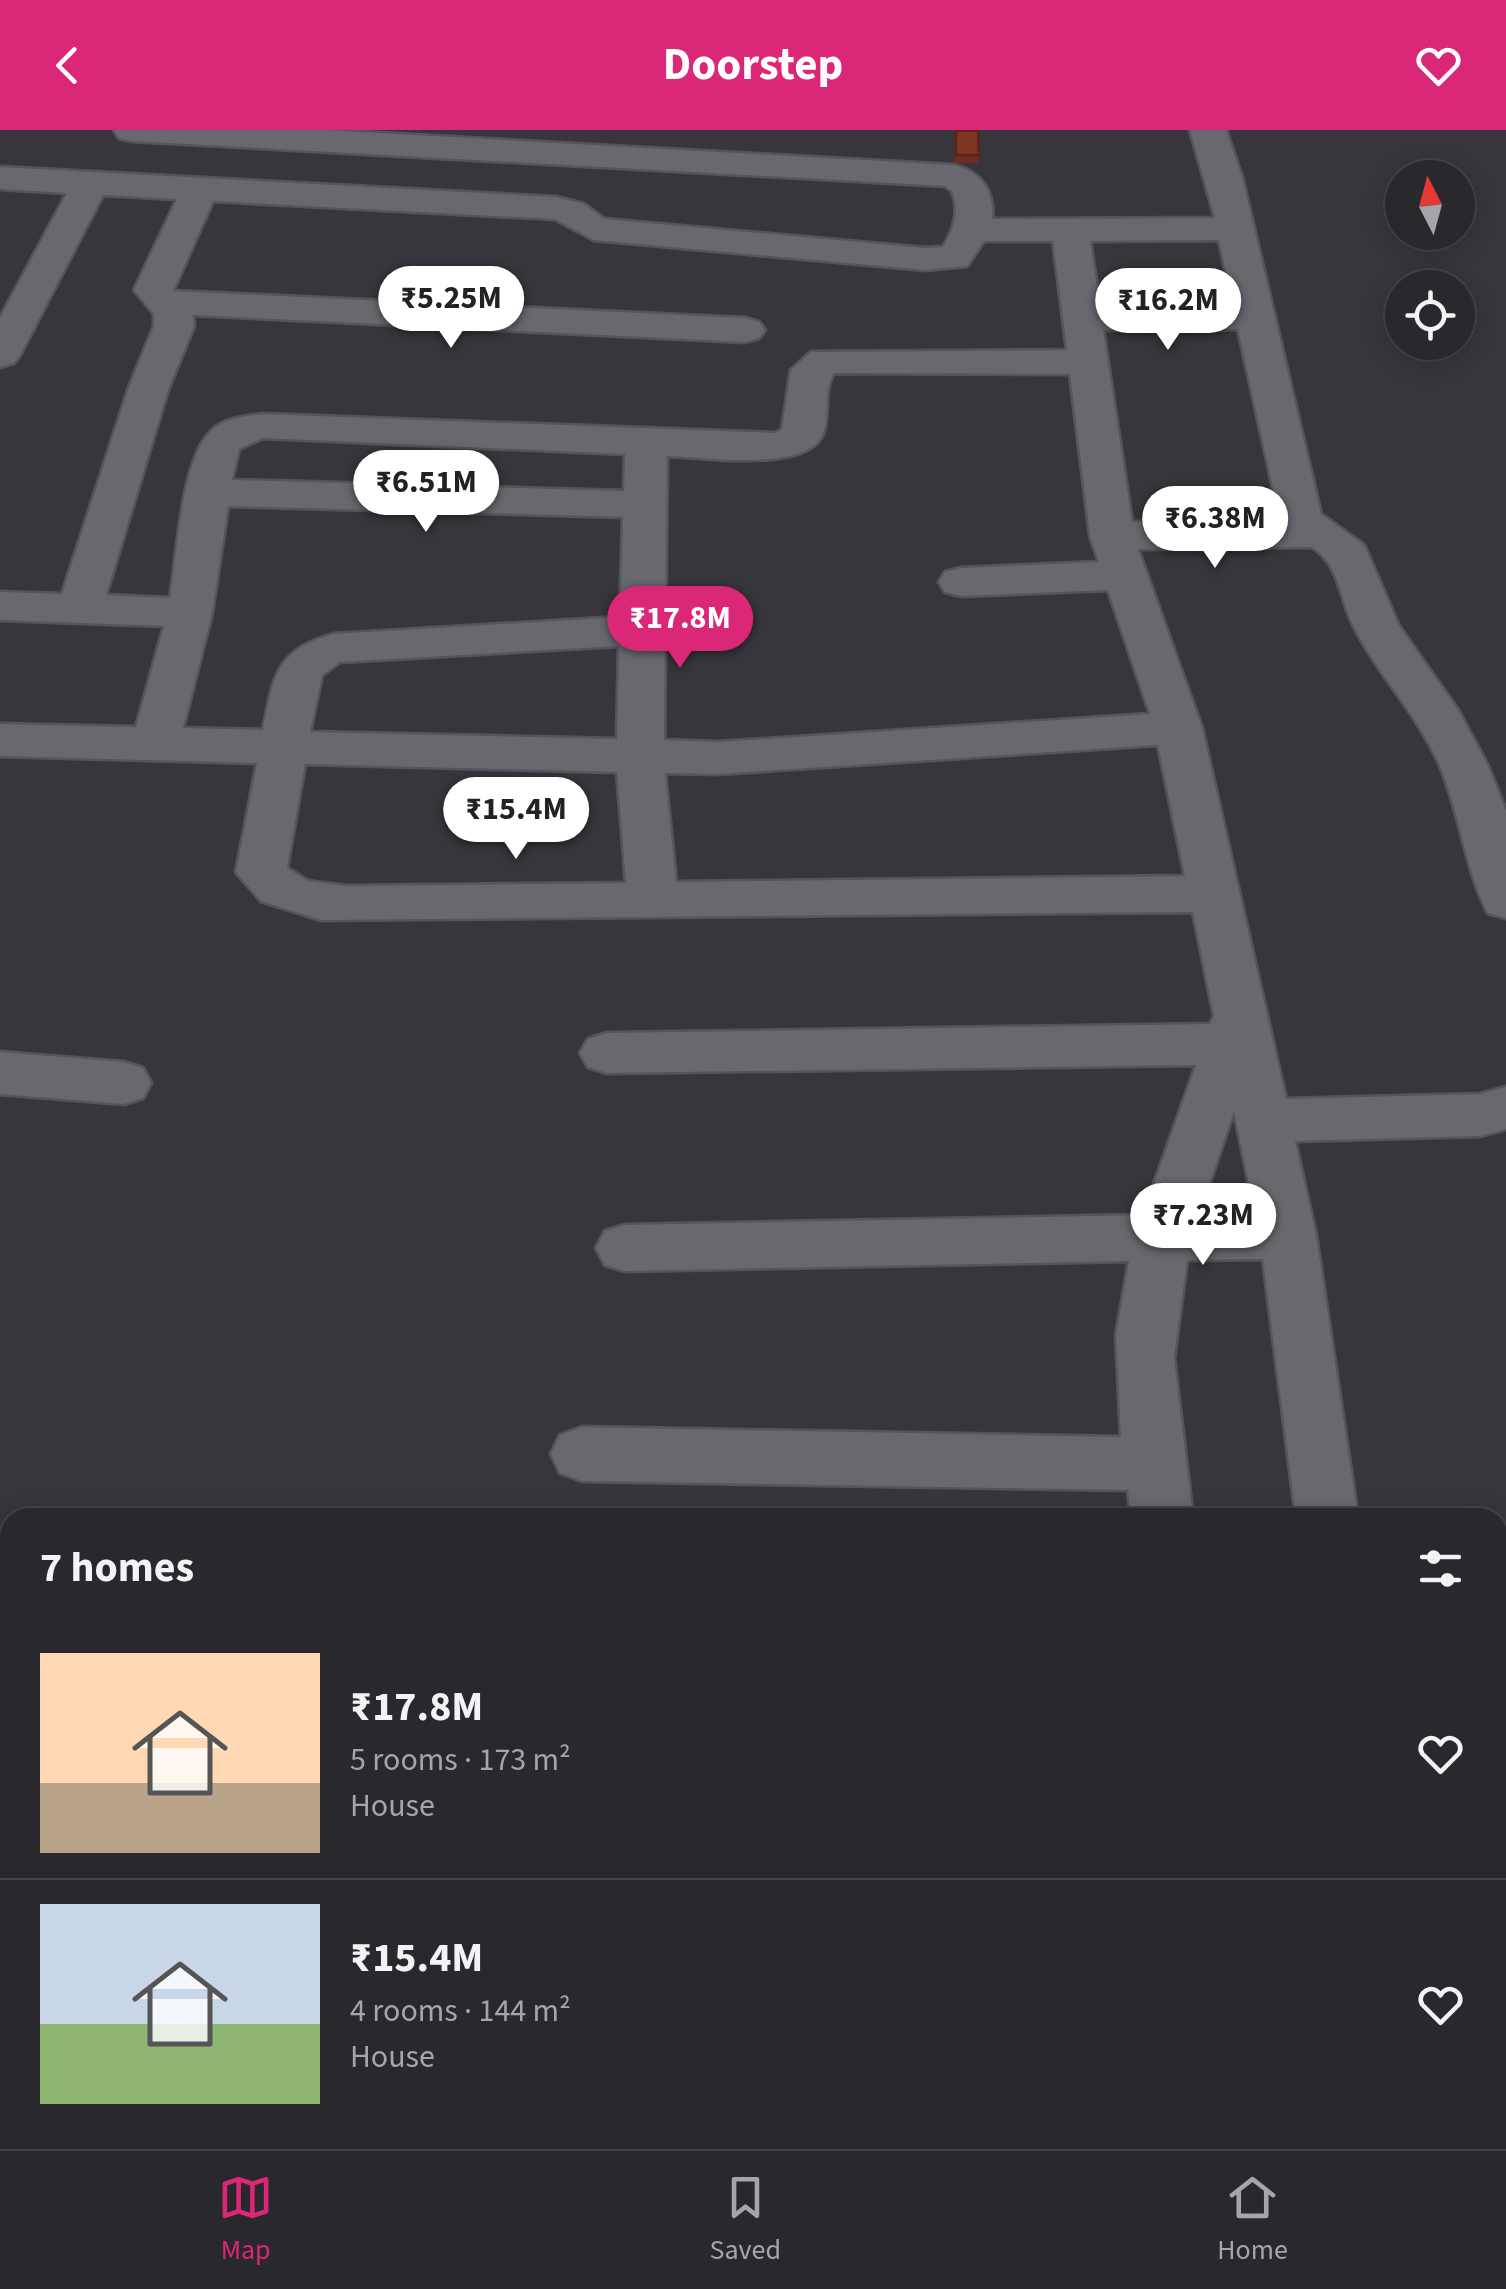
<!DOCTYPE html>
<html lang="en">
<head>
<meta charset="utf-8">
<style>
	:root { --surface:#28282d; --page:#303035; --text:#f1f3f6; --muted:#a5a6aa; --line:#444449; --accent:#db2777 }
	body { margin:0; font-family:"Source Sans 3",sans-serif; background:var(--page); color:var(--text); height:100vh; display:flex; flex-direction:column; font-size:38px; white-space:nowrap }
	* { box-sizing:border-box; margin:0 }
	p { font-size:32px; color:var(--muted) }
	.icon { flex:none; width:55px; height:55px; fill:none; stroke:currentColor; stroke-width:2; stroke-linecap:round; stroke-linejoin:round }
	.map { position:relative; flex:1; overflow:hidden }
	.details { position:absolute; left:0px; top:1378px; width:1508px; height:642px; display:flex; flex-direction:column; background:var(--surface); border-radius:30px 30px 0 0; box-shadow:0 5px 25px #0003,0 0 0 2px var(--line) }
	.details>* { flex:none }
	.needle { width:65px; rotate:354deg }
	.fabs { position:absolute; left:1385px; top:30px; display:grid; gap:20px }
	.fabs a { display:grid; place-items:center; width:90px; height:90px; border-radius:50%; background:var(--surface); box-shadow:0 5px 25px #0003,0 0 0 2px var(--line); font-size:50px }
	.price { position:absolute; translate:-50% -85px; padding:0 22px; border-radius:35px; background:#fff; color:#222; font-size:32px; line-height:65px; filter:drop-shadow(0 2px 5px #0008) }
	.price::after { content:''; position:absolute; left:50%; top:60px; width:30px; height:22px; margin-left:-15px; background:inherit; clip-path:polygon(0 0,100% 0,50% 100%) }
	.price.on { background:var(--accent); color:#fff }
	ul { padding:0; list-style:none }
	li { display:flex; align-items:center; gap:30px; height:250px; padding:0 40px }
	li+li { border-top:2px solid var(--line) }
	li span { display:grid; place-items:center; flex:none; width:280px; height:200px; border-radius:0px; color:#555 }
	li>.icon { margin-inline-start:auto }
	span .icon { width:120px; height:120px; fill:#fffc; stroke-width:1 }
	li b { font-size:42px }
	h2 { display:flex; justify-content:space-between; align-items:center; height:120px; padding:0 40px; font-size:42px }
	header { display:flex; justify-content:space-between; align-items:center; height:130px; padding:0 40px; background:var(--accent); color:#fff; font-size:45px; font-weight:700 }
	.tab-bar { display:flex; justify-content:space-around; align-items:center; height:140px; border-top:2px solid var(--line); background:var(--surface); font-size:28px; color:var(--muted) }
	.tab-bar a { display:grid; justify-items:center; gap:5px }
	.tab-bar .on { color:var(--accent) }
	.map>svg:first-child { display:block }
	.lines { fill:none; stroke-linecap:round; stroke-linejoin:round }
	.minor-casing { stroke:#54555a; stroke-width:5 }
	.minor { fill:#68696f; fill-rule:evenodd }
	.wall { fill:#6e2d1f }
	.building { fill:#803424; stroke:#5a2419; stroke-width:2.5 }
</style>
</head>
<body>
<header><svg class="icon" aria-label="back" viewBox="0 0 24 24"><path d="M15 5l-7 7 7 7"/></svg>Doorstep<svg class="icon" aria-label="heart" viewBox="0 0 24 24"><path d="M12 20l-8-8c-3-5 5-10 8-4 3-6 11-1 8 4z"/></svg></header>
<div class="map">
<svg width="1506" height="2019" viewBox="0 0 1506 2019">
	<rect width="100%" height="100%" fill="#36363c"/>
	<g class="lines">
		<defs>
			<g id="minor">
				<path d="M114 0H324L954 35C981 42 995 61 992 89L1215 88 1190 0H1226L1242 47 1321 384 1364 415 1399 496 1458 580 1487 634 1506 681V788L1488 783C1467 746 1459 680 1440 636 1418 585 1379 546 1354 497 1339 468 1341 436 1312 417L1138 419 1202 598 1286 969 1480 964 1506 957V999L1480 1006 1295 1011 1316 1105 1358 1388H1296L1263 1129 1187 1130 1174 1228 1193 1388H1131L1128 1360 582 1351 560 1343 551 1324 560 1305 582 1297 1121 1307 1116 1205 1129 1131 625 1141 605 1135 596 1118 605 1101 625 1095 1143 1085 1196 935 607 943 588 937 580 923 588 909 607 903 1210 894 1214 886 1193 782 321 790 261 771 236 742 257 633 0 626V594L136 597 164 496 0 490V462L62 464 128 260 154 196V184L134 160 177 69 103 65 20 225 14 233 0 237V188L67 63 0 59V37L556 67 584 74 604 89 925 118 943 117C954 99 960 81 952 61L945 56 132 11 119 8ZM213 71 555 89 594 110 925 140 967 136 984 111H1053L1067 220 811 222 791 240 782 299 776 303 263 284C246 286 224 288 211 301 181 330 177 426 170 468L106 465 168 260 194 196 193 185 745 212 759 208 765 200 759 192 745 188 173 161ZM1219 110 1233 175 1100 176 1090 111ZM1238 199 1280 390 1132 392 1103 200ZM834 243 1070 244 1090 406 1099 432 961 438 945 442 939 452 945 462 961 466 1108 460 1150 584 718 612 664 610 667 326C701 327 808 343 823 304 830 285 823 260 834 243ZM263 308 625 324 624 361 232 350 239 319ZM228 376 623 387 620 487 334 504C275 520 274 546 263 600L183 598 212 483ZM619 516 617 609 310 602 322 545 340 532ZM1158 615 1185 746 676 752 665 643 718 644ZM305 634 617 642 626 753 346 756 308 751 287 738ZM1234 981 1255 1083 1199 1084Z"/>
				<path d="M0 922 124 932 143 938 151 953 143 968 124 974 0 964Z"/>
				<path d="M1158 2010H1255L1256 2013 1254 2019H1162Z"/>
				<path d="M1348 2010H1422L1423 2019H1349Z"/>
			</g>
		</defs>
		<!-- minor casing -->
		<use href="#minor" class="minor-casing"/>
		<!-- minor -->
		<use href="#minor" class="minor"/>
	</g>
	<!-- wall -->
	<path class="wall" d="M955 8 979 25 978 33H955Z"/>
	<!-- building -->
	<path class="building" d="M956 0 978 1 979 25H956Z"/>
</svg>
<div class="fabs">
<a><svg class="needle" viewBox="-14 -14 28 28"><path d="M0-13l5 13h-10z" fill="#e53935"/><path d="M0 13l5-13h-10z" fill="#a5a6aa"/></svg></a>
<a><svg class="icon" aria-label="locate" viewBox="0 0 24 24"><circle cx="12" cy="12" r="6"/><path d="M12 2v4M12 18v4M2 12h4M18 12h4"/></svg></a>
</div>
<b class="price" style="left:451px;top:221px">₹5.25M</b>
<b class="price" style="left:1168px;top:223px">₹16.2M</b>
<b class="price" style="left:426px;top:405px">₹6.51M</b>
<b class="price" style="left:1215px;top:441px">₹6.38M</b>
<b class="price on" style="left:680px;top:541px">₹17.8M</b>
<b class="price" style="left:516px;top:732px">₹15.4M</b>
<b class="price" style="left:1203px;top:1138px">₹7.23M</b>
<section class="details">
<h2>7 homes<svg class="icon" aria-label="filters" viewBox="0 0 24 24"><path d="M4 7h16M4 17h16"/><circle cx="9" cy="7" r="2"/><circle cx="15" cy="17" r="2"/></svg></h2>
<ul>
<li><span style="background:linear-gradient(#ffd9b3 65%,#b9a48a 0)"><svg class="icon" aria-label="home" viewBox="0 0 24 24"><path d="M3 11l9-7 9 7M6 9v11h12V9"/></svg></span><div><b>₹17.8M</b><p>5 rooms · 173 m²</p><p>House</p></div><svg class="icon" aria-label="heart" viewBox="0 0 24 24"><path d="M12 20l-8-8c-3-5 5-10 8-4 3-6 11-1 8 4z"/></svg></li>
<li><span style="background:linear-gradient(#c9d6e8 60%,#8fb573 0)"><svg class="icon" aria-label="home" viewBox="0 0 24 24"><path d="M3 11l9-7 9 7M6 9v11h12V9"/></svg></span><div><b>₹15.4M</b><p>4 rooms · 144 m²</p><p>House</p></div><svg class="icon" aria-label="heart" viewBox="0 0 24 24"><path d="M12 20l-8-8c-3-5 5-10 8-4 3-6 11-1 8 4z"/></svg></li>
</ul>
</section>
</div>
<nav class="tab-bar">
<a class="on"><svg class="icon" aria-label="map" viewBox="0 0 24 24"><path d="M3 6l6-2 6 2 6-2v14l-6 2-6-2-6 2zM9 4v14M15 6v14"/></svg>Map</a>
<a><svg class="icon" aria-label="saved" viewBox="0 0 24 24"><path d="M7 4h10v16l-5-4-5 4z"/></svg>Saved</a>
<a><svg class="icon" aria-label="home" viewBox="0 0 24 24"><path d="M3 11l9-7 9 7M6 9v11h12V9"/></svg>Home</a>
</nav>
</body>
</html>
